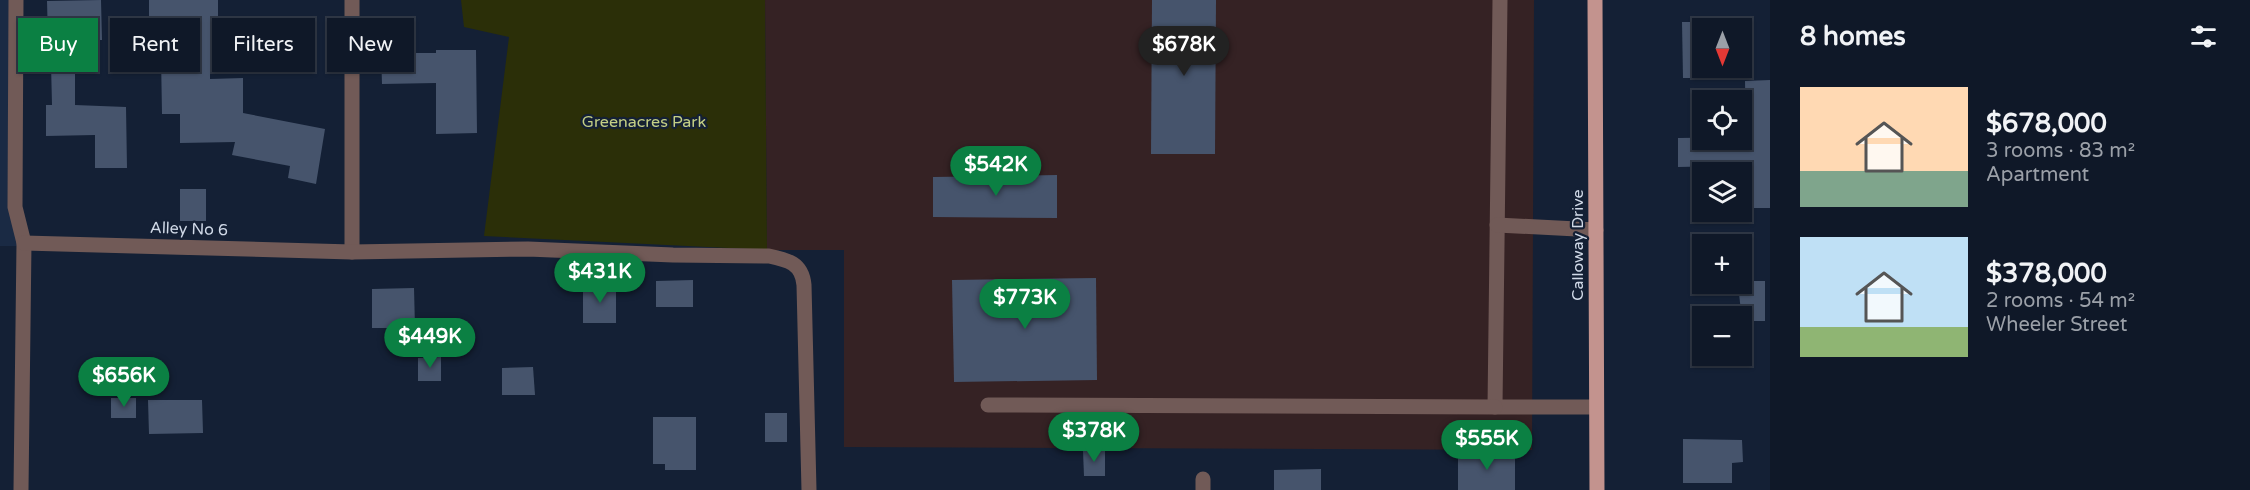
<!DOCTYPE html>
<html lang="en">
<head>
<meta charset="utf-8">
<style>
	:root { --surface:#0f1828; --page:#1d2534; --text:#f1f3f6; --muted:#9ba0a8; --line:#2f3745; --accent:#0b8043 }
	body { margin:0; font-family:"Varela Round",sans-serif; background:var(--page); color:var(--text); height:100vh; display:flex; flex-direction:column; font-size:22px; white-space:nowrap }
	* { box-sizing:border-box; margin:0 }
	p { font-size:20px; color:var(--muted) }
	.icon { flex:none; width:33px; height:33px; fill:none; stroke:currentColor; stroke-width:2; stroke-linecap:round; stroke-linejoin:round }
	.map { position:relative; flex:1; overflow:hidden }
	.side { display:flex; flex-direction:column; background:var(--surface); width:480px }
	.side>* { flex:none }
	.guide { position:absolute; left:18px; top:18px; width:570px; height:54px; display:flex; gap:12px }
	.needle { width:39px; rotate:180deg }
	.controls { position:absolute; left:1692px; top:18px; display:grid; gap:12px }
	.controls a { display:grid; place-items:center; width:60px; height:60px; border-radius:0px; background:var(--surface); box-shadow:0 2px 4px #0004,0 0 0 2px var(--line); font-size:30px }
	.price { position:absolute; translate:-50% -51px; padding:0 14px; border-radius:21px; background:var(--accent); color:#fff; font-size:20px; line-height:39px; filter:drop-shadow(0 2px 3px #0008) }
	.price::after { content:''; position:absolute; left:50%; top:36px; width:18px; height:14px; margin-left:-9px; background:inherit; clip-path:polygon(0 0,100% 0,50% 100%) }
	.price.active { background:#222; color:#fff }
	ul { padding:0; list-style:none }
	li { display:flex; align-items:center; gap:18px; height:150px; padding:0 30px }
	li span { display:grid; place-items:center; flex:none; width:168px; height:120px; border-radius:0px; color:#555 }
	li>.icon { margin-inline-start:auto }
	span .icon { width:72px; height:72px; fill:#fffc; stroke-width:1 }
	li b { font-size:26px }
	h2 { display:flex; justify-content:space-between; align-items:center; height:72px; padding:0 30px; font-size:26px }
	.tag { padding:0 21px; border-radius:0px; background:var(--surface); box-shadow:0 2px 4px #0004,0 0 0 2px var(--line); font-size:21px; line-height:54px }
	.tag.active { background:var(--accent); color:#fff }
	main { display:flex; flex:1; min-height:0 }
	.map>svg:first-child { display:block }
	.built { fill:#1a2a44 }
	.education { fill:#352224 }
	.green { fill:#2b2f08 }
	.building { fill:#46546c }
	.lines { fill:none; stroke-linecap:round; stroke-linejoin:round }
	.minor { stroke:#715a57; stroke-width:15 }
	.major { stroke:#c3938e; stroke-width:15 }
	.labels { text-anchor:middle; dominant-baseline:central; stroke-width:4.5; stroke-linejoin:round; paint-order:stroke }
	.park-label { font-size:16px; fill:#c5d085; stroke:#142035 }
	.street-label { font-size:16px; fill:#d0d9e7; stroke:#142035 }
</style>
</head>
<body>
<main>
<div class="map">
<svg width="1770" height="490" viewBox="0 0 1770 490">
	<rect width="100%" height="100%" fill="#142035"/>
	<!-- built -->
	<path class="built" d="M0 0H21L20 246H0Z"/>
	<!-- education -->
	<path class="education" d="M765 0H1534L1532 450 844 447V250H767Z"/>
	<!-- green -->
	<path class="green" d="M461 0H765L767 250 484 236 509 37 464 27Z"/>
	<!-- building -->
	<g class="building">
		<path d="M101 0 102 40H81V63H75V105L126 107 127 168H95V135L46 136V105H52L51 64H44V40H48L47 1Z"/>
		<path d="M149 0H218V23H210V79L243 78V113L325 129 316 184 288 178 290 166 232 155 235 142 180 143V114H162L161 57H149Z"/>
		<path d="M1152 0H1216L1215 154H1151Z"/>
		<path d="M1682 22H1704L1705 78H1683Z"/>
		<path d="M436 50H476L477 133 436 134V83L382 84 381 53H436Z"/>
		<path d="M1770 80V208H1744L1743 169H1727V166L1678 167V138L1746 137 1745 81Z"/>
		<path d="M1057 175V218L933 217V177Z"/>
		<rect x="180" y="189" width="26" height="32"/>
		<path d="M1096 278 1097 380 954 382 952 280Z"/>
		<path d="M693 280V307H656V281Z"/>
		<path d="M1742 281H1765V321H1742L1738 284Z"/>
		<rect x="583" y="285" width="33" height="38"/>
		<path d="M414 288 415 328H372V289Z"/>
		<path d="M441 357V381H418V358Z"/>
		<path d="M533 367 535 395H502V368Z"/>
		<rect x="111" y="398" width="25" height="20"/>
		<path d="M148 400H202L203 433 149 434Z"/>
		<rect x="765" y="413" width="22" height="29"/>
		<path d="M653 417H696V470H665V464H653Z"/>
		<path d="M1683 439 1742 440 1743 462 1732 463V483H1683Z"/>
		<path d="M1083 451H1105V476H1084Z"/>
		<path d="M1515 451V490H1458V452Z"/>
		<path d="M1321 469V490H1274V470Z"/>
	</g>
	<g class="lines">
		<!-- minor -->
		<g class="minor">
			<path d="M16 0 15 207 24 243 21 490"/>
			<path d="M352 0V252"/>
			<path d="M1500 0 1495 407H1596"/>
			<path d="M1497 225 1596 230"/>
			<path d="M24 243 352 252 528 249 673 255 769 256C788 260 802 263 804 285L809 490"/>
			<path d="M988 405 1495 407"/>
			<path d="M1203 490V479"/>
		</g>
		<!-- major -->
		<path class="major" d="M1595 0 1597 490"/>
	</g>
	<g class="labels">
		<!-- park labels -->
		<g class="park-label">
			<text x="644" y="122">Greenacres Park</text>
		</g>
		<!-- street labels -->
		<g class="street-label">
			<text transform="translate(189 229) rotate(2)">Alley No 6</text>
			<text transform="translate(1578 245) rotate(-90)">Calloway Drive</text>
		</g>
	</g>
</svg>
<div class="controls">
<a><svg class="needle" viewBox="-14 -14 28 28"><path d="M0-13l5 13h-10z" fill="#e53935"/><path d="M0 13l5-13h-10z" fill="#9ba0a8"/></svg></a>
<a><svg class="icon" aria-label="locate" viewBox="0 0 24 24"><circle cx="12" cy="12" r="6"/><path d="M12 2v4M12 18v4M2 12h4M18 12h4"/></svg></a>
<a><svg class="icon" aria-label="layers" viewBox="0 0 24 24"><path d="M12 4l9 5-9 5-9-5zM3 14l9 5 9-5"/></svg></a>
<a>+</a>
<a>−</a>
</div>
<b class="price active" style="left:1184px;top:77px">$678K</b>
<b class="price" style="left:996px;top:197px">$542K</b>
<b class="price" style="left:600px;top:304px">$431K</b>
<b class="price" style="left:1025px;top:330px">$773K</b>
<b class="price" style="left:430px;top:369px">$449K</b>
<b class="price" style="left:124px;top:408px">$656K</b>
<b class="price" style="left:1094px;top:463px">$378K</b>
<b class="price" style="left:1487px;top:471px">$555K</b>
<div class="guide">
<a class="tag active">Buy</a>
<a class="tag">Rent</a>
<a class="tag">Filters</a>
<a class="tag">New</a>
</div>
</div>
<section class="side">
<h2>8 homes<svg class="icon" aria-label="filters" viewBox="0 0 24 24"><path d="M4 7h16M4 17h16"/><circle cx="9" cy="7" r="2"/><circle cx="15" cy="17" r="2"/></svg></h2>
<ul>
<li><span style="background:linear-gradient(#ffd9b3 70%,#7fa58c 0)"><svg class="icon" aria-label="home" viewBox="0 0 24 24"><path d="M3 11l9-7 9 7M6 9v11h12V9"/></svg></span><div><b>$678,000</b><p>3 rooms · 83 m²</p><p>Apartment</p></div></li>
<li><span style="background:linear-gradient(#bfe0f5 75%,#8fb573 0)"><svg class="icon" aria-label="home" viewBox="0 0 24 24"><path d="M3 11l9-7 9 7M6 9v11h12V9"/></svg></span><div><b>$378,000</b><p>2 rooms · 54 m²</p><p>Wheeler Street</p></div></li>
</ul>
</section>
</main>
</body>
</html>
